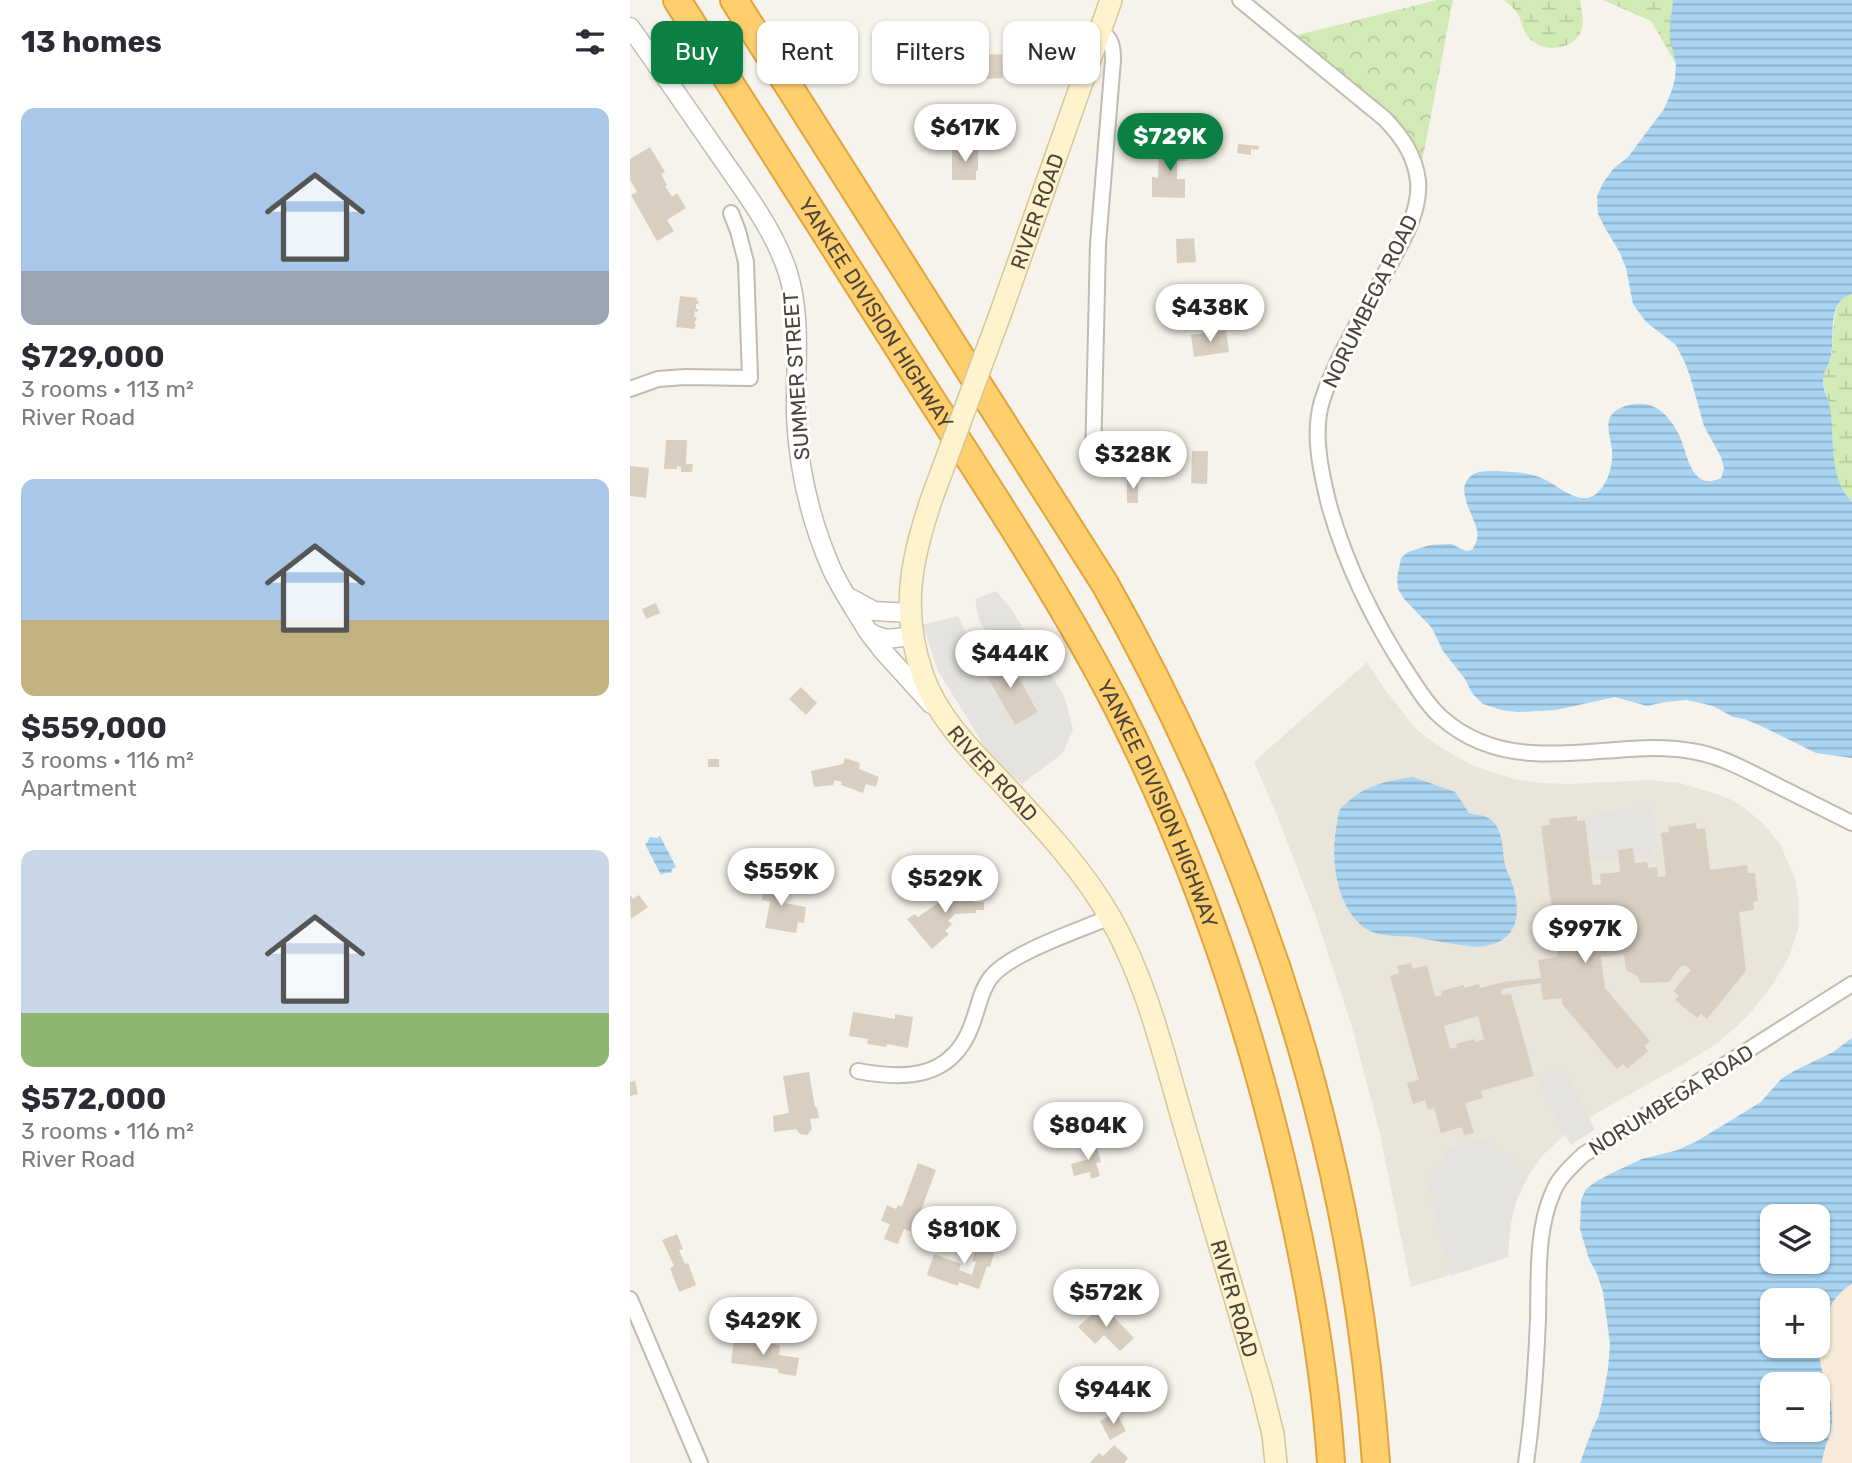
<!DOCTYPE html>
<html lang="en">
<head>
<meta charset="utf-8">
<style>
	:root { --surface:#fff; --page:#f2f2f3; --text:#2b2b33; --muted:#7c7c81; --accent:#0b8043 }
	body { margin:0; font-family:Rubik,sans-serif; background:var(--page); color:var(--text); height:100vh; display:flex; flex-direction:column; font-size:26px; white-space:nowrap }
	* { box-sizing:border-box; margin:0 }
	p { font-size:23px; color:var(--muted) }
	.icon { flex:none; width:38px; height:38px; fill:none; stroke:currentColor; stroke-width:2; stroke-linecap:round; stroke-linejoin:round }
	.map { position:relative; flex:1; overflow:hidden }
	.panel { display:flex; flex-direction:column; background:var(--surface); width:630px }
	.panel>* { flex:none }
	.hud { position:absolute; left:21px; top:21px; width:665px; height:63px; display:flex; gap:14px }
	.tools { position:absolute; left:1130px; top:1204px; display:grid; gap:14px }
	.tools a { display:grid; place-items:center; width:70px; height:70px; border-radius:14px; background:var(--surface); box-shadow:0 2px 5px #0004; font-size:35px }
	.price { position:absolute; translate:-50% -60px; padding:0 16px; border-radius:24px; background:#fff; color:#222; font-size:23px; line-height:46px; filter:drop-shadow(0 2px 4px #0008) }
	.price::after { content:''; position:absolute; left:50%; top:42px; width:21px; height:16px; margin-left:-10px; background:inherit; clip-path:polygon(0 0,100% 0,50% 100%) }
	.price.active { background:var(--accent); color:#fff }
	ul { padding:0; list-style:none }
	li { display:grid; align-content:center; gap:14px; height:371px; padding:0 21px }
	li span { display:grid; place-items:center; height:217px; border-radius:14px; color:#555 }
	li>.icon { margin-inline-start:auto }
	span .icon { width:126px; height:126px; fill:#fffc; stroke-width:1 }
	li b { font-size:30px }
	h2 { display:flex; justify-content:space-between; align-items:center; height:84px; padding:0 21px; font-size:30px }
	.chip { padding:0 24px; border-radius:14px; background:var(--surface); box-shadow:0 2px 5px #0004; font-size:24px; line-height:63px }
	.chip.active { background:var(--accent); color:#fff }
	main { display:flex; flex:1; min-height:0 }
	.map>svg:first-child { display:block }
	.residential { fill:#eae5da }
	.commercial { fill:#f7ead8 }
	.forest { fill:url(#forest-crowns) }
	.wetland { fill:url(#wetland-marsh) }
	.parking { fill:#e5e3e0 }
	.water { fill:url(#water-rules); fill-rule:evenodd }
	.building { fill:#d8cfc1; fill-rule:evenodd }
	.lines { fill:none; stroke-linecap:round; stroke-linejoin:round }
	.minor-casing { stroke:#c2bbae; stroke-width:18 }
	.tertiary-casing { stroke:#c2bbae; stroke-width:21 }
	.secondary-casing { stroke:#d6c79b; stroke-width:24 }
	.motorway-casing { stroke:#e0a43c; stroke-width:30 }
	.minor { stroke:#fff; stroke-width:14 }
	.tertiary { stroke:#fff; stroke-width:18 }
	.secondary { stroke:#fff3cd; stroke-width:21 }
	.motorway { stroke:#ffcf6e; stroke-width:26 }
	.secondary-bridge-casing { stroke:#d6c79b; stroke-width:24; stroke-linecap:butt }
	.secondary-bridge { stroke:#fff3cd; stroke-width:21 }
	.labels { text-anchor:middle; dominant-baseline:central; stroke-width:6; stroke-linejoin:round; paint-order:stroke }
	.street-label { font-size:21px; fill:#4b4439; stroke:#fff }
</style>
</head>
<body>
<main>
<section class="panel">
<h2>13 homes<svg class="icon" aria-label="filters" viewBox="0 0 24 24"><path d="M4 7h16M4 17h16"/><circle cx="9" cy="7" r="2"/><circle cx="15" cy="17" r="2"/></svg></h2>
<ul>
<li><span style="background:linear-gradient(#a9c7e8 75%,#9aa5b1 0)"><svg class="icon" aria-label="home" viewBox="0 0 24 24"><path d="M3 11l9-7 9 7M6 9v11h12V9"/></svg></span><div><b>$729,000</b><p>3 rooms · 113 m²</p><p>River Road</p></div></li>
<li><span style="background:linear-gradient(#a9c7e8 65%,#c2b280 0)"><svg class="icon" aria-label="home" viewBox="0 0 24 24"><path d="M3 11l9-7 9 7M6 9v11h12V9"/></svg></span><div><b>$559,000</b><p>3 rooms · 116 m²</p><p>Apartment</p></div></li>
<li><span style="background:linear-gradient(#c9d6e8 75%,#8fb573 0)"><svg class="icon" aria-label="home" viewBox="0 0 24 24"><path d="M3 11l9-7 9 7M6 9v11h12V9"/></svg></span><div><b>$572,000</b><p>3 rooms · 116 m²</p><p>River Road</p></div></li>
</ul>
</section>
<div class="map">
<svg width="1222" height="1463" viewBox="0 0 1222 1463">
	<defs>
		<pattern id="forest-crowns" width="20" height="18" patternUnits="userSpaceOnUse" patternTransform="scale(1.75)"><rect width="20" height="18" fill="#d2eab5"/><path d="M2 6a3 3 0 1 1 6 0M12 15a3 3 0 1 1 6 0" fill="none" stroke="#b6ca9c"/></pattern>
		<pattern id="wetland-marsh" width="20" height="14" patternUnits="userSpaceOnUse" patternTransform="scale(1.75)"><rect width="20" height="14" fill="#d2eab5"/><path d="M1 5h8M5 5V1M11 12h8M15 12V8" fill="none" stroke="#b6ca9c"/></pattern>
		<pattern id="water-rules" width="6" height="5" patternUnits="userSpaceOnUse" patternTransform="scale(1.75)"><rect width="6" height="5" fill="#a9d4f2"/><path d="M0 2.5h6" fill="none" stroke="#8caec5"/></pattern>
	</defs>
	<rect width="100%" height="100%" fill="#f6f3ec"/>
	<!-- residential -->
	<path class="residential" d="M737 662 756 691 786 729 808 746 844 766 884 779 912 783 938 784 1019 780 1050 783 1090 795 1102 800 1112 806 1133 823 1150 844 1165 878 1169 903 1168 929 1159 957 1141 987 1117 1017 1089 1042 1059 1061 970 1111 935 1135 914 1154 898 1176 886 1201 880 1227 878 1257 781 1287 750 1134 722 1027 686 917 646 813 624 762Z"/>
	<!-- commercial -->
	<path class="commercial" d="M1222 1284V1463H1192L1193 1454 1202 1424V1410L1200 1392 1189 1358V1344L1201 1306 1214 1288Z"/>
	<!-- forest -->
	<path class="forest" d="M807 0H823L788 183 778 147 656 38Z"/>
	<!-- wetland -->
	<g class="wetland">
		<path d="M874 0H950C951 8 954 19 952 28 946 51 912 54 898 37 893 30 892 23 889 16 886 10 880 5 874 0Z"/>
		<path d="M973 0H1043L1040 25 1046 64 1021 21Z"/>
		<path d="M1222 294V502C1198 479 1204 440 1200 410 1199 399 1193 389 1193 378 1194 370 1199 366 1201 359 1202 355 1202 352 1202 348 1204 329 1202 313 1213 296Z"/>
	</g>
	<!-- parking -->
	<g class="parking">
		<path d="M366 591 382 610 434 696 443 729 433 753 392 784 370 765 355 747 308 671 294 628 291 625 328 616 353 668 384 723 408 711 372 653 349 621 345 599Z"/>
		<path d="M1023 804 1025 835 1023 857 960 861 955 817Z"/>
		<path d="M930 1064 965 1129 941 1145 907 1082Z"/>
		<path d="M849 1138 864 1145 900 1172 886 1201 880 1227 878 1257 820 1276 795 1175 805 1172 819 1148Z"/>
	</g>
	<!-- water -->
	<g class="water">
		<path d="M1043 0H1222V294C1196 301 1205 336 1201 356 1200 366 1192 371 1193 382 1193 391 1199 399 1200 408 1205 439 1198 478 1222 502V758L1186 753 1129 725 1114 719 1103 717 1083 706 1057 700 1035 702 1017 706 985 697 926 710 887 712 871 710 853 704 842 693 835 679 813 651 802 628 775 600 768 589 767 578 771 558 778 552 800 545 821 544 836 551 842 550C846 544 849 537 847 530 844 515 824 489 841 476 848 470 859 471 867 471 882 472 895 472 909 477 927 483 952 512 970 490 979 480 983 464 982 450 980 431 970 415 995 406 1004 403 1013 403 1022 406 1035 411 1044 424 1050 437 1058 455 1061 492 1091 478L1094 469 1091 457 1074 426 1060 376 1055 363 1046 345 1016 322 1003 304 996 268 990 253 974 226 968 214 967 196 973 183 983 169 998 157 1034 109 1042 90 1045 78 1046 64 1040 38V25Z"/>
		<path d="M783 777 825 792 839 813C846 815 855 815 860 819 874 829 872 851 875 865 877 872 881 879 883 886 893 920 885 945 846 947 825 945 803 940 782 937 766 935 750 938 735 928 705 907 700 856 707 823 708 819 708 812 711 808 713 805 717 803 719 801 736 785 760 780 783 777Z"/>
		<path d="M30 836 46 867 42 869 41 873H35L31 875 15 844 17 843 20 837 27 838Z"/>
		<path d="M1222 1038V1284C1200 1295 1187 1331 1189 1355 1192 1378 1203 1395 1202 1420 1202 1435 1193 1448 1192 1463H950L962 1430 968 1417 972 1402 978 1369 980 1344 973 1292 967 1274 959 1259 950 1229 951 1200 956 1189 967 1181 982 1173 1012 1159 1048 1150 1067 1141 1131 1102 1151 1079 1164 1071 1203 1052ZM1143 1216H1188V1262H1143ZM1143 1300H1188V1346H1143ZM1143 1384H1188V1430H1143Z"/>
	</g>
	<!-- building -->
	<g class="building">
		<path d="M372 54 373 78 354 79 353 55Z"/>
		<path d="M608 144 629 146 628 150 621 149V155L607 153Z"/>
		<path d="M529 145 558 146 557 161H547V179H555V198L522 197V177L528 178Z"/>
		<path d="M20 147 35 172 31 174 37 185 35 186 42 197 47 193 56 208 37 220 44 231 27 241 1 195 7 192 0 180V159Z"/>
		<path d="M329 148H348V171H346V180H322V150H329Z"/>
		<path d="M564 238 566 262 547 263 546 239Z"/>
		<path d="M50 296 67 298V301H69L68 304H66V309H68V312L65 311 64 317H67L64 324H66L64 329 46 327Z"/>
		<path d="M596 330 599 352 564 357 561 335Z"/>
		<path d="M36 440H57L56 464H63L62 472H51V467L47 466V469H34Z"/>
		<path d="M562 451H578L577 484 561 483Z"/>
		<path d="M0 466 19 468 16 498 0 496Z"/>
		<path d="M508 479V503H497V480Z"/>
		<path d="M26 603 30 613 16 619 12 609Z"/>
		<path d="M376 655 408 712 385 725 352 668Z"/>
		<path d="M171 687 187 703 176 715 159 699Z"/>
		<path d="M215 758 230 763 229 769 249 777 246 787 236 784 233 793 211 785 212 782 205 780 203 785 184 787 181 771 213 764Z"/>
		<rect x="78" y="759" width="11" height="8"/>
		<path d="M947 816V821L955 820 963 885 971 884 970 874 990 872 988 850 1003 848 1005 863 1017 862 1018 868 1027 867 1028 877 1036 876 1031 833 1039 832 1038 827 1066 823 1067 829 1075 828 1080 870 1117 865 1118 873H1125L1128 901 1123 902 1124 910 1109 912 1116 971 1077 1019 1071 1014 1067 1018 1045 1000 1049 996 1043 991 1061 970 1056 966H1051L1039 982 1011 983 1007 976 996 970 994 954 971 957 975 988 1020 1041 1014 1046 1018 1051 997 1069 993 1064 987 1069 932 1004V998L913 1000 911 983 871 989 872 995 881 994 904 1076 851 1091 853 1098 835 1103 844 1133 834 1135 832 1127 811 1133 804 1108 798 1110 795 1100 783 1104 777 1083 789 1080 760 976 769 973 767 966 781 963 783 969 797 965 805 997 812 995 811 991 834 985V988L849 984 850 988 874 982 911 978 908 960 928 957 911 826 920 825 919 819ZM848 1016 854 1039 845 1042V1039L826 1044 827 1047 820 1049 814 1026Z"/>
		<path d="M136 875 153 878 149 902 176 907 174 923 168 922 166 933 135 928 140 902 132 900Z"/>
		<path d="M343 887 344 902H354V910H346V913L325 914 318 921 322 924 315 931 319 934 302 949 277 919 285 914 288 917 314 899 317 902 322 898V888Z"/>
		<path d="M0 895 3 899 9 895 18 907 1 919Z"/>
		<path d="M223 1012 265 1019V1014L283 1017 278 1048 257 1044 256 1047 237 1044 238 1039 219 1036Z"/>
		<path d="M179 1072 185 1107H187L189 1118 180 1119 182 1129 177 1135 170 1134 166 1129 144 1132 143 1116 159 1113 153 1076Z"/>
		<path d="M5 1081 8 1094 0 1096V1082Z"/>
		<path d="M464 1140 471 1162 466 1163 470 1176 461 1179 460 1172 444 1176 441 1164 459 1159 454 1143Z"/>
		<path d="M288 1163 306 1170 283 1232 274 1229 268 1244 254 1239 260 1224 251 1221 257 1205 266 1209 268 1205 272 1206Z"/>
		<path d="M47 1234 53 1249 49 1250 55 1264 58 1263 66 1285 49 1292 40 1268 44 1266 32 1240Z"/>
		<path d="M350 1237 365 1242 363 1249 365 1250 360 1267 357 1266 349 1289 329 1282 328 1286 297 1275 304 1254 331 1264 329 1270 342 1275 346 1262 342 1261Z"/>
		<path d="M472 1305 504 1338 490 1351 474 1335 465 1344 448 1327Z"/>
		<path d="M104 1339 150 1345 149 1355 169 1358 166 1376 148 1373V1369L101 1363Z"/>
		<path d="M486 1412 496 1431 480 1440 470 1421Z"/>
		<path d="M484 1445 498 1458 494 1463H460L469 1453 473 1456Z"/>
	</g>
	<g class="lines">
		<defs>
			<g id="minor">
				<path d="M610 0 755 119C772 137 785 155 788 181 791 213 770 245 755 273 734 314 706 357 692 401 682 434 691 472 699 505 716 565 744 622 778 674 788 689 798 706 812 718 837 740 868 751 902 753 955 757 1008 742 1061 751 1089 755 1114 769 1138 781 1166 795 1194 809 1222 823"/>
				<path d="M0 389 28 379 55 377 120 378 116 262 108 231 101 213"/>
				<path d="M463 461 468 244 483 60C483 48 482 37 470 32"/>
				<path d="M228 1071C275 1080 321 1079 341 1027 348 1010 350 991 361 977 382 952 448 931 480 917"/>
				<path d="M0 1299 70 1463"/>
				<path d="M896 1463C903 1415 906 1367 908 1319 909 1278 906 1230 923 1192 929 1177 942 1166 953 1155L1222 984"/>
			</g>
			<g id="tertiary">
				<path d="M0 27C30 69 59 111 88 153 114 191 144 229 158 273 172 319 165 367 166 415 168 467 181 522 202 570 212 591 225 610 237 630 251 642 265 639 282 635"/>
				<path d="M220 598 244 611 280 613"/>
				<path d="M239 633 253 651 301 704"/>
			</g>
			<g id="secondary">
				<path id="s1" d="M371 312 481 0"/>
				<path id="s2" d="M303 495C281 558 270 611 293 676 309 721 346 755 378 789 414 828 454 871 480 917 516 980 533 1052 553 1121 580 1211 605 1301 632 1390L643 1434 646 1463"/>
			</g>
			<g id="motorway">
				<path id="s3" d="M47 0C132 133 217 266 301 399 366 500 432 600 487 706 565 859 620 1022 658 1189 679 1280 695 1370 701 1463"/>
				<path d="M104 0 475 584C628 856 724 1151 746 1463"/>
			</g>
		</defs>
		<!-- minor casing -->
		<use href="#minor" class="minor-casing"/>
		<!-- tertiary casing -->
		<use href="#tertiary" class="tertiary-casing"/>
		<!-- secondary casing -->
		<use href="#secondary" class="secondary-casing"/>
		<!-- motorway casing -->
		<use href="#motorway" class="motorway-casing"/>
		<!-- minor -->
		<use href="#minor" class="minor"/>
		<!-- tertiary -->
		<use href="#tertiary" class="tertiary"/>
		<!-- secondary -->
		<use href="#secondary" class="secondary"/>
		<!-- motorway -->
		<use href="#motorway" class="motorway"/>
		<defs>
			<path id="secondary-bridge" d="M303 495 371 312"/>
		</defs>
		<!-- secondary-bridge casing -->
		<use href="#secondary-bridge" class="secondary-bridge-casing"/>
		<!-- secondary-bridge -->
		<use href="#secondary-bridge" class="secondary-bridge"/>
	</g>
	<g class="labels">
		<!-- street labels -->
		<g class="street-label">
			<text stroke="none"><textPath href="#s1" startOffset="107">RIVER ROAD</textPath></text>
			<text transform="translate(740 301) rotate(-64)">NORUMBEGA ROAD</text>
			<text stroke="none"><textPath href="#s3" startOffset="371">YANKEE DIVISION HIGHWAY</textPath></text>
			<text transform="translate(166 376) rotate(-94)">SUMMER STREET</text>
			<text stroke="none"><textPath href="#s2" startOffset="306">RIVER ROAD</textPath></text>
			<text stroke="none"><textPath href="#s3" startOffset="938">YANKEE DIVISION HIGHWAY</textPath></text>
			<text transform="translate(1041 1100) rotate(-32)">NORUMBEGA ROAD</text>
			<text stroke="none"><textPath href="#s2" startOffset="894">RIVER ROAD</textPath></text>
		</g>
	</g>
</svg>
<div class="tools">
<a><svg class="icon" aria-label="layers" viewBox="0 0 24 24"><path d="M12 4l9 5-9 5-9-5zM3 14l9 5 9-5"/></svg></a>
<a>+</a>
<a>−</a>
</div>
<b class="price" style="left:335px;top:164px">$617K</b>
<b class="price active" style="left:540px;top:173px">$729K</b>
<b class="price" style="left:580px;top:344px">$438K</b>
<b class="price" style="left:503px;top:491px">$328K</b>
<b class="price" style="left:380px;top:690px">$444K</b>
<b class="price" style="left:151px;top:908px">$559K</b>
<b class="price" style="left:315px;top:915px">$529K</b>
<b class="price" style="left:955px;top:965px">$997K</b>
<b class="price" style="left:458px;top:1162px">$804K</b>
<b class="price" style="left:334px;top:1266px">$810K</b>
<b class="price" style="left:476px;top:1329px">$572K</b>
<b class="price" style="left:133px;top:1357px">$429K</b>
<b class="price" style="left:483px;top:1426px">$944K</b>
<div class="hud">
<a class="chip active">Buy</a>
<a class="chip">Rent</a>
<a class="chip">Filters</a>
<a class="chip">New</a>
</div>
</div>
</main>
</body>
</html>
